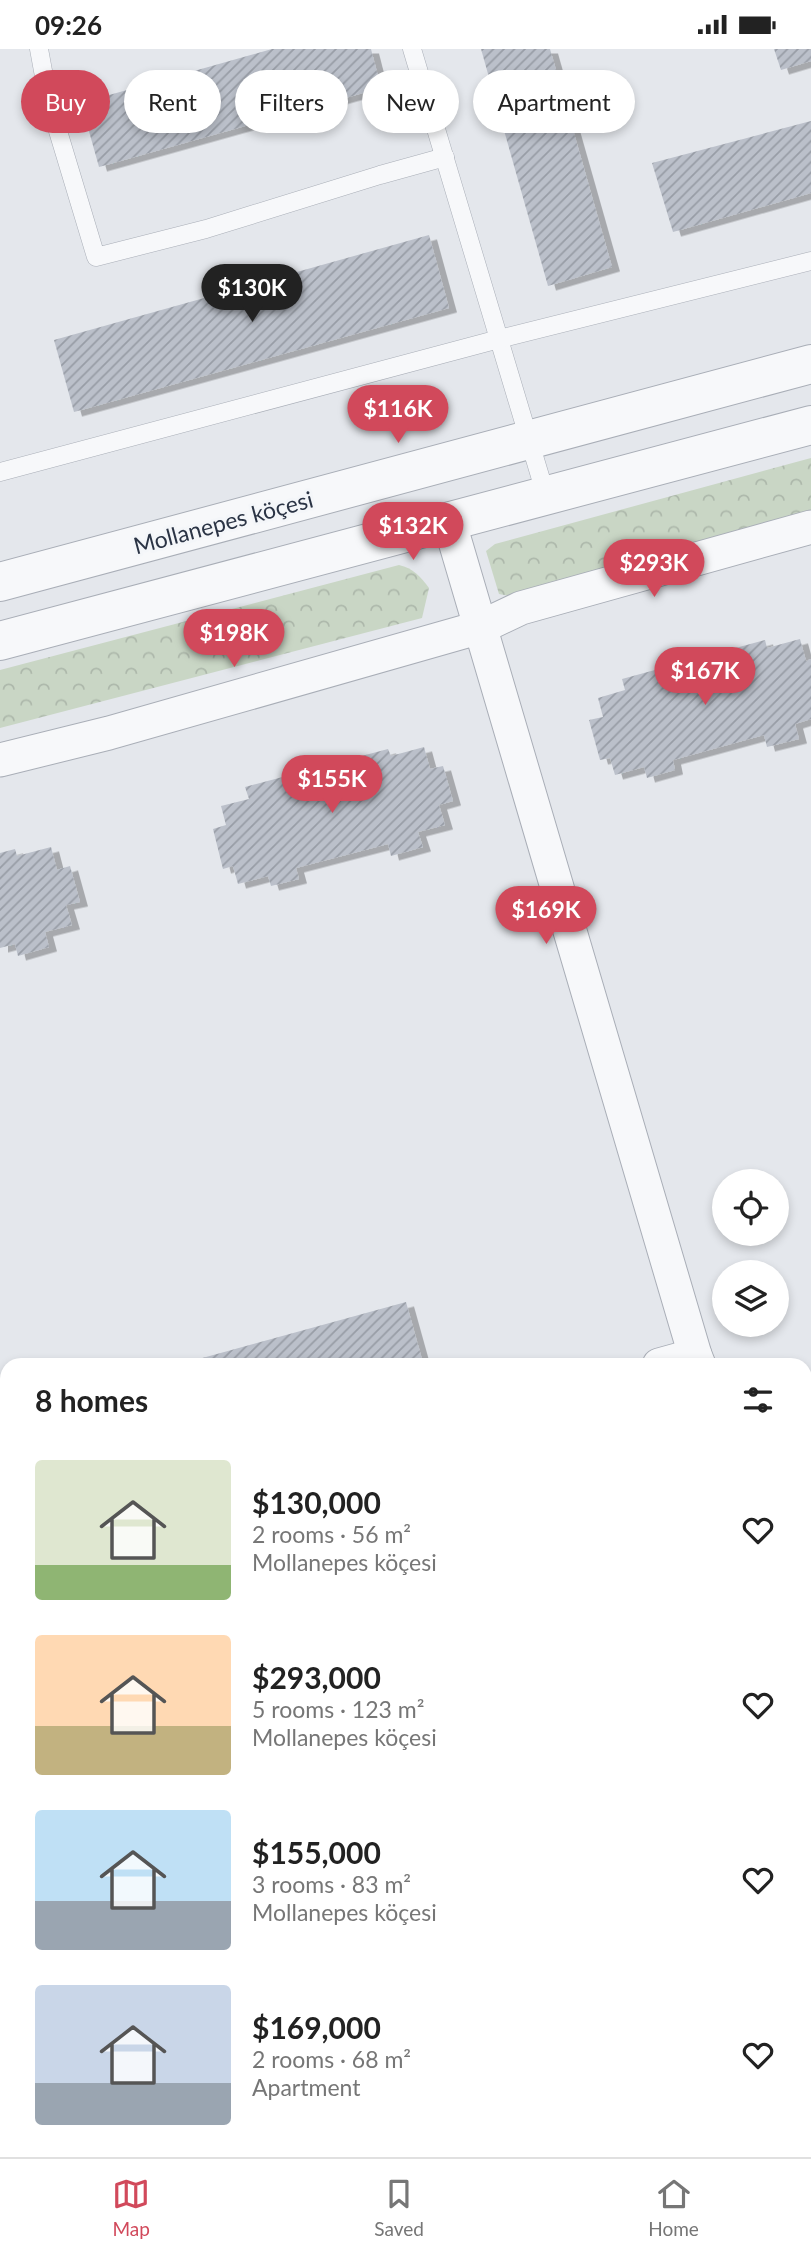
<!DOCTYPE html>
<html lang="en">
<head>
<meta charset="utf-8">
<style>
	:root { --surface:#fff; --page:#f6f6f6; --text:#222; --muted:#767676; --line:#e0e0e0; --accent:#d1495b }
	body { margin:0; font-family:Lato,sans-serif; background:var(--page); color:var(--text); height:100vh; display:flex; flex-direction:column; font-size:26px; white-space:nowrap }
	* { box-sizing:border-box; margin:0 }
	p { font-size:23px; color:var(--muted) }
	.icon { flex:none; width:38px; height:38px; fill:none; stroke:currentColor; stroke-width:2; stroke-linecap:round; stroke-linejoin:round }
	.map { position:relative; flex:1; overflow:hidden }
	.sheet { position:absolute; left:0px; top:1309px; width:812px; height:800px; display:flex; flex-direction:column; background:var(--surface); border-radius:21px 21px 0 0; box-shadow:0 4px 10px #0003 }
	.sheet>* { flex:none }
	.guide { position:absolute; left:21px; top:21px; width:770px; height:63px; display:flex; gap:14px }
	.tools { position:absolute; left:712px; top:1120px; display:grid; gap:14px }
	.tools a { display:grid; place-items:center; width:77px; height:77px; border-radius:50%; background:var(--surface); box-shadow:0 4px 10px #0003; font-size:35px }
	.price { position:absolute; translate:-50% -60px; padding:0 16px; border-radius:24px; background:var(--accent); color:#fff; font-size:23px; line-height:46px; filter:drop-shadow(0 2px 4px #0008) }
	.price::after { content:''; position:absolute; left:50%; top:42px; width:21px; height:16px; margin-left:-10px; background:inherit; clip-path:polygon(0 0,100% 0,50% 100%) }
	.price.active { background:#222; color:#fff }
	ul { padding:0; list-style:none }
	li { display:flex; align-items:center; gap:21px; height:175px; padding:0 35px }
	li span { display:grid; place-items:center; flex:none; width:196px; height:140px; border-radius:7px; color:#555 }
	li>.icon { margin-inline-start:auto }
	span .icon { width:84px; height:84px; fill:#fffc; stroke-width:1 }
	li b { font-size:30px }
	h2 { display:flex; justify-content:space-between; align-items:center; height:84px; padding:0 35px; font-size:30px }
	.chip { padding:0 24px; border-radius:32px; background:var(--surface); box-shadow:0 4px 10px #0003; font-size:24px; line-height:63px }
	.chip.active { background:var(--accent); color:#fff }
	.status { display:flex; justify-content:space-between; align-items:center; height:49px; padding:0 35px; background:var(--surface); direction:ltr }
	.status svg { height:19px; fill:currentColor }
	.dock { display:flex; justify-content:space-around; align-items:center; height:98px; border-top:2px solid var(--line); background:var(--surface); font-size:19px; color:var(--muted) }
	.dock a { display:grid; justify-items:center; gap:4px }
	.dock .active { color:var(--accent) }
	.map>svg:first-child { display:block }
	.forest { fill:url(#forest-crowns) }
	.building { fill:url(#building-hatch); filter:url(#shadow) }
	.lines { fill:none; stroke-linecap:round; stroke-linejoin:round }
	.service-casing { stroke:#a9aeb7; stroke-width:19 }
	.minor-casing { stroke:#a9aeb7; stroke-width:35 }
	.tertiary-casing { stroke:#a9aeb7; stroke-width:40 }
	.service { stroke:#f7f8fa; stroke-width:18 }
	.minor { stroke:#f7f8fa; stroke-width:33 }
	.tertiary { stroke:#f7f8fa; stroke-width:38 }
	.labels { text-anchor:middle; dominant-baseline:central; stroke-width:6; stroke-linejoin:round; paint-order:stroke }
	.street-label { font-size:23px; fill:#2b3445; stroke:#f4f6f9 }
</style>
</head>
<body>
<div class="status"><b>09:26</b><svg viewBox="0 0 49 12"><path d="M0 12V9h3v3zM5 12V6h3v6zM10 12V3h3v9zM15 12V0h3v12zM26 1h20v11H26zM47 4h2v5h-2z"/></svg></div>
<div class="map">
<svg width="811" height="2108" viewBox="0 0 811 2108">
	<defs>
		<pattern id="forest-crowns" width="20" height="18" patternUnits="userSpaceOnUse" patternTransform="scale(1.75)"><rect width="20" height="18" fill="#c9d6c5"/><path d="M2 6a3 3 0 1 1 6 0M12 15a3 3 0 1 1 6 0" fill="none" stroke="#adb8ab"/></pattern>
		<pattern id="building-hatch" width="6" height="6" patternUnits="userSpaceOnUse" patternTransform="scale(1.75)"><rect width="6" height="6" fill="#bbc0ca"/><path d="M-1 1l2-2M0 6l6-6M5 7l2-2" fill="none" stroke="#989da6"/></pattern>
		<filter id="shadow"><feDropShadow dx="8" dy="4.5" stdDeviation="0" flood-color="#0004"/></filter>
	</defs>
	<rect width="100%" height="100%" fill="#e4e7ec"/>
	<!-- forest -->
	<g class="forest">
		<path d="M811 409V465L509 547 499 545 486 502 495 495Z"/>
		<path d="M399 516C413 519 421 528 429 539L422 569 0 679V621Z"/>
	</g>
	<!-- building -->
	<g class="building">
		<path d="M272 0H371L381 39 99 118 81 54Z"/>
		<path d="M481 0H550L612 218 548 237Z"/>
		<path d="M774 0H811V12L781 21Z"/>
		<path d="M811 72V144L673 183 652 114Z"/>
		<path d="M429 186 449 259 74 363 54 291Z"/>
		<path d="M800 590 806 612 811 610V670L795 675 799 690 767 698 764 686 673 711 675 721 647 729 644 718 615 726 610 709 600 711 589 671 603 668 598 649 625 641 622 630 765 591 767 599Z"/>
		<path d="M424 698 430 720 443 717 453 752 439 756 445 776 418 783 423 798 391 807 388 795 296 819 299 830 271 837 268 827 238 835 233 817 223 820 213 780 226 776 221 757 249 750 245 738 388 700 391 707Z"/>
		<path d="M51 798 57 821 70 817 80 853 66 856 72 876 45 883 49 898 18 907 15 895 0 899V804L15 800 17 807Z"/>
		<path d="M406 1253 423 1314 415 1316H177Z"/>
		<path d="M7 1548V1613L0 1615V1550Z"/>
		<path d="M265 2102H527L528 2104 515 2108H245Z"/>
	</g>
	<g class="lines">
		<defs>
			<g id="service">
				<path d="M39 0 48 49 96 208 206 180 380 126 445 108"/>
				<path d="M412 0 546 447"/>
				<path d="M0 423 499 290 811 212"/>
				<path d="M0 1683 7 1681"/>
				<path d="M576 2102 577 2108"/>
				<path d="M201 2108 221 2102"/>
			</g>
			<g id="minor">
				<path d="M449 472 695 1306"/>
				<path d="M0 711 109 684 481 578 521 559 811 478"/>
				<path d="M659 1316 695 1306 699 1316"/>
				<path d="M0 1394 7 1418"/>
				<path d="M0 1493 7 1491"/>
				<path d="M805 1643 811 1662"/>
				<path d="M805 1857 811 1855"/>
				<path d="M0 2082 7 2080"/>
			</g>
			<g id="tertiary">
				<path d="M0 533 811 315"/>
				<path d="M0 592 811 376"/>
			</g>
		</defs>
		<!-- service casing -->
		<use href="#service" class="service-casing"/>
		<!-- minor casing -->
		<use href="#minor" class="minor-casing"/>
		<!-- tertiary casing -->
		<use href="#tertiary" class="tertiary-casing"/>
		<!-- service -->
		<use href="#service" class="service"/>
		<!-- minor -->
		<use href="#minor" class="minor"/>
		<!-- tertiary -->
		<use href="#tertiary" class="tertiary"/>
	</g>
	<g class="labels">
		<!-- street labels -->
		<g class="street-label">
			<text transform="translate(223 473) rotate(-15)">Mollanepes köçesi</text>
		</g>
	</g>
</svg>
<div class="tools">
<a><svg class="icon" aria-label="locate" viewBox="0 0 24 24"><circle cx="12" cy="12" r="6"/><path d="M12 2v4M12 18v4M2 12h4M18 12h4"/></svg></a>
<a><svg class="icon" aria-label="layers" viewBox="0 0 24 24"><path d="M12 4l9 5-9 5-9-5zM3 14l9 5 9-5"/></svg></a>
</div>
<b class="price active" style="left:252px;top:275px">$130K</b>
<b class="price" style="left:398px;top:396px">$116K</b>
<b class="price" style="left:413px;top:513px">$132K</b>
<b class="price" style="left:654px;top:550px">$293K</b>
<b class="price" style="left:234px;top:620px">$198K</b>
<b class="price" style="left:705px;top:658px">$167K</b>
<b class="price" style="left:332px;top:766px">$155K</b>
<b class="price" style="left:546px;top:897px">$169K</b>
<div class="guide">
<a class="chip active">Buy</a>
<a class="chip">Rent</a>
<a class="chip">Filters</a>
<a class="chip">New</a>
<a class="chip">Apartment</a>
</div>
<section class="sheet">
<h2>8 homes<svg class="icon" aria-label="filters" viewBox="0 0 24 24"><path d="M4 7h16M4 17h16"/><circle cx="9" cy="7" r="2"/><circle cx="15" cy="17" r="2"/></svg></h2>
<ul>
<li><span style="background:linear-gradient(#dfe7d0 75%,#8fb573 0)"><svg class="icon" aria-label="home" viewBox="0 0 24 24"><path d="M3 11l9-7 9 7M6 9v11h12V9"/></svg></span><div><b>$130,000</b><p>2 rooms · 56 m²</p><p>Mollanepes köçesi</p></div><svg class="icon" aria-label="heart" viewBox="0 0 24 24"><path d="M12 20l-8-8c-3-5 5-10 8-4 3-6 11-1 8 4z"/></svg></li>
<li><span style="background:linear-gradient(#ffd9b3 65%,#c2b280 0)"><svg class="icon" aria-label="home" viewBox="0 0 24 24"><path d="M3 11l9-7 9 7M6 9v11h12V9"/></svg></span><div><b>$293,000</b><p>5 rooms · 123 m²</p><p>Mollanepes köçesi</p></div><svg class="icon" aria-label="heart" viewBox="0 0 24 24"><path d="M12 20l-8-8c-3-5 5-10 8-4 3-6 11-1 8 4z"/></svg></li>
<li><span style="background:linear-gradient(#bfe0f5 65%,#9aa5b1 0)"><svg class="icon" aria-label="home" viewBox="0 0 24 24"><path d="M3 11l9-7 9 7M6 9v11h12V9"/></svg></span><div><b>$155,000</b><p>3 rooms · 83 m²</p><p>Mollanepes köçesi</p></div><svg class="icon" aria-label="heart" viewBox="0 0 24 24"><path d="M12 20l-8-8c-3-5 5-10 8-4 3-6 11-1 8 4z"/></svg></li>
<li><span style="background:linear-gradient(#c9d6e8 70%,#9aa5b1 0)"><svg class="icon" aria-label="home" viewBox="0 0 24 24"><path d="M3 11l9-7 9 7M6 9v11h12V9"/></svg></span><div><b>$169,000</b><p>2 rooms · 68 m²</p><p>Apartment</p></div><svg class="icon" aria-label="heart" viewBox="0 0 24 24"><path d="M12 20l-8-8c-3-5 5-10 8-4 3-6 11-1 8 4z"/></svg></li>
</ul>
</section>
</div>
<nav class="dock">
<a class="active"><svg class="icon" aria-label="map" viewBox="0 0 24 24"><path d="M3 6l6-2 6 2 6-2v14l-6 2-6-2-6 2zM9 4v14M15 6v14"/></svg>Map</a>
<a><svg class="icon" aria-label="saved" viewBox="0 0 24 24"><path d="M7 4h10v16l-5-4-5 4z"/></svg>Saved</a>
<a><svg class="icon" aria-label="home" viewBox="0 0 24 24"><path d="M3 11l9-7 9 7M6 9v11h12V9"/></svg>Home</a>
</nav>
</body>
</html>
